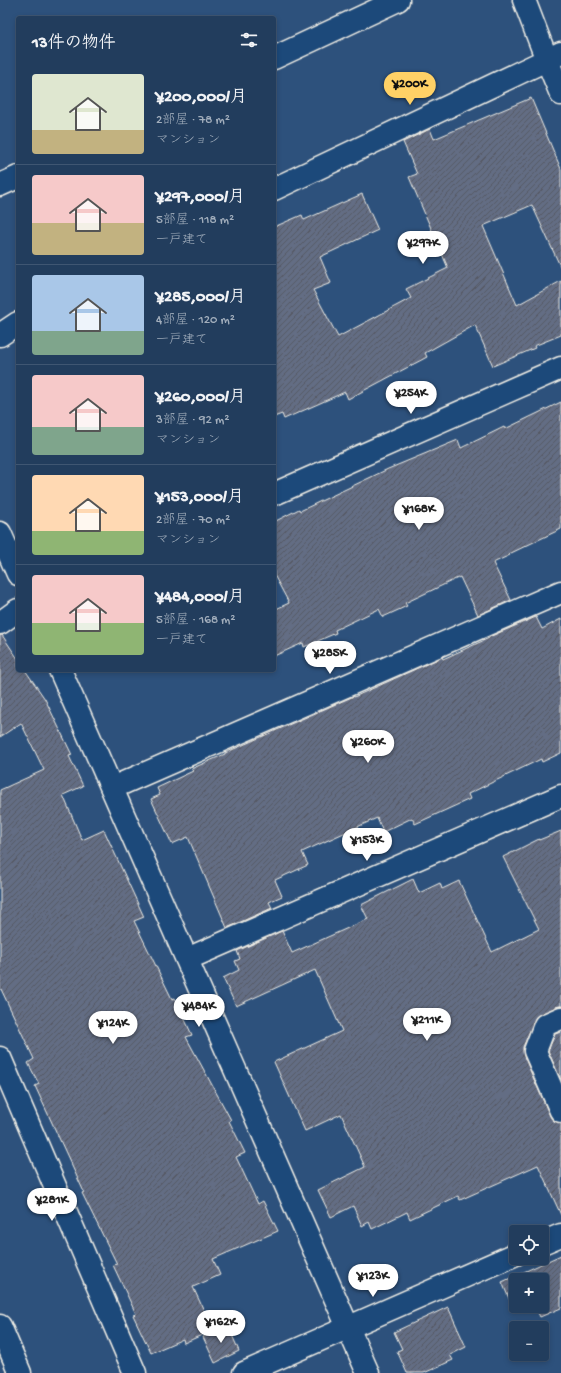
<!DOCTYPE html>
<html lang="ja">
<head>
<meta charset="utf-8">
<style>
	:root { --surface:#223d5d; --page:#2a4463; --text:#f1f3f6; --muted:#a2aebc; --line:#3f5672; --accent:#ffd166 }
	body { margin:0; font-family:"Gochi Hand","Klee One",sans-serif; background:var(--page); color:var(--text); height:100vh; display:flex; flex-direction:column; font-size:15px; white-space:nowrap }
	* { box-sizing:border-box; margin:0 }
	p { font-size:13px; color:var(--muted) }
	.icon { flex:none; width:22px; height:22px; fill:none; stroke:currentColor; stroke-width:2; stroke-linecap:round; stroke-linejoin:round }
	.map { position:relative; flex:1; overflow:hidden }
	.panel { position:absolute; left:16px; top:16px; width:260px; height:656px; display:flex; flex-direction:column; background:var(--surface); border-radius:4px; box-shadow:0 2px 6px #0003,0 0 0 1px var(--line) }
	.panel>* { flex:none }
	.tools { position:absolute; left:509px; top:1225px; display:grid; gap:8px }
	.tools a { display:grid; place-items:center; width:40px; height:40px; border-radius:4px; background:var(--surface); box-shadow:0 2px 6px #0003,0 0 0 1px var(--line); font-size:20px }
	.price { position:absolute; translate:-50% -34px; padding:0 9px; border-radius:14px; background:#fff; color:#222; font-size:13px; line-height:26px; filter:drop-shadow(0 1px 2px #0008) }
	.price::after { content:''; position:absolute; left:50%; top:24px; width:12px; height:9px; margin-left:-6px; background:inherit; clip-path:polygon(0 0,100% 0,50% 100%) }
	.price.active { background:var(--accent); color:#111 }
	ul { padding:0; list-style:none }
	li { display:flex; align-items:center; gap:12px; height:100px; padding:0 16px }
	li+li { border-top:1px solid var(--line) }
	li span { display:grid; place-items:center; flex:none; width:112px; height:80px; border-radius:4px; color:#555 }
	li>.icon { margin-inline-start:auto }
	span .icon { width:48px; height:48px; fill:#fffc; stroke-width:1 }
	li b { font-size:17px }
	h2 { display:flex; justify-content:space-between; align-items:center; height:48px; padding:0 16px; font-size:17px }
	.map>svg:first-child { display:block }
	.building { fill:url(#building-hatch); stroke:#f4f1e8 }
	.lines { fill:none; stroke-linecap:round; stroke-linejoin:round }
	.minor-casing { stroke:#f4f1e8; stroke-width:25 }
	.minor { stroke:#1f4a7a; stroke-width:22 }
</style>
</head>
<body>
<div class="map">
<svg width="561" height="1373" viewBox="0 0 561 1373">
	<defs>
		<pattern id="building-hatch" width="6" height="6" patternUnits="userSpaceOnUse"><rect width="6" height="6" fill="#646d84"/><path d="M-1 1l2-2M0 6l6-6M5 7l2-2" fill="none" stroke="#555962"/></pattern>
	</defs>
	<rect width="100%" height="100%" fill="#2d517c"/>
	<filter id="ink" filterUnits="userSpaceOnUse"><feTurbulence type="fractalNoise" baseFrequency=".025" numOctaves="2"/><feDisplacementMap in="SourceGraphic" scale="8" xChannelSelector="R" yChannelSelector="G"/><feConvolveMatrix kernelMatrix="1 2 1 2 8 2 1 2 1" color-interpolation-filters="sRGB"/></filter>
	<g filter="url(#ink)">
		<!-- building -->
		<g class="building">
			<path d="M531 98 561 169V268L532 205 483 226 517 305 561 281V335L534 346 535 348 493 366 475 325 425 353 427 357 348 399 345 392 284 419 282 414 274 417V227L302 215 304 220 362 194 378 230 320 257 331 283 313 290 338 337 411 298 406 289 448 268 409 177 417 174 403 142 430 129 434 139Z"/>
			<path d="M561 402V529L509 554 510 555 493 563 511 600 478 615 460 577 405 603 407 606 383 617 379 609 335 630 336 633 304 647 303 643 274 656V610L289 603 274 575V522L299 509 300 511 388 469 458 440 461 448 504 427 505 429Z"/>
			<path d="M536 617 542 629 561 619V753L542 762 541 759 468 794 470 799 415 824 412 818 383 832 377 818 302 852 308 865 275 880 282 896 269 902 272 908 227 928 188 837 172 844 151 799 160 795 157 788 193 771 191 769 225 754V753L252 741 354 696V697L442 657 443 659 489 638V637Z"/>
			<path d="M0 635H2L18 659V670H25L45 699 72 755 69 756 83 786 63 795 82 840 104 830 144 917 134 921 172 999 175 998 192 1035 186 1037 231 1120 229 1121 245 1153 236 1157 258 1204 263 1201 278 1231 213 1259 220 1275 193 1287 213 1330 184 1343 183 1339 151 1353 133 1315 136 1314 113 1265 117 1264 82 1193 84 1192 35 1086 39 1084 28 1063 34 1059 0 987V790L44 770 21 723 0 737Z"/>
			<path d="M561 831V1006L556 1007 536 1017 523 1047 524 1056 550 1116 554 1121 561 1123V1215L538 1165 460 1200 458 1196 410 1219 407 1212 372 1229 369 1222 362 1226 353 1206 331 1217 318 1190 365 1167 341 1114 305 1131 274 1062 342 1031 315 970 236 1006 223 978 239 970 235 961 240 959 237 951 282 931 292 953 368 919 361 905 413 879 419 893 440 883 442 889 459 881 492 952 539 929 503 857 539 839V840Z"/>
			<path d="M561 1032V1080L548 1051 555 1034Z"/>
			<path d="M561 1255V1308L540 1317 535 1306H542V1280H516V1306H518L513 1308 502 1282Z"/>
			<path d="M448 1307 466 1347 450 1355 453 1360 424 1373H407L397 1351 402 1349 394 1332Z"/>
			<path d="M228 1326 239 1351 215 1363 203 1337Z"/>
		</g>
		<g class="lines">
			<defs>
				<g id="minor">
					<path d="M524 0 547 60 561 94"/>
					<path d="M274 58 398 0"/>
					<path d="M0 185 18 177"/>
					<path d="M274 189 561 53"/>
					<path d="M0 335 18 323"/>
					<path d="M274 494 561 368"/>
					<path d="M0 533 18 574"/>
					<path d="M0 623 18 610"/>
					<path d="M60 670 368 1373"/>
					<path d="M112 788 561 592"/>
					<path d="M187 959 561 796"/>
					<path d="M561 1018 545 1025 535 1051 561 1111"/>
					<path d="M0 1058 135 1373"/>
					<path d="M542 1243 561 1235"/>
					<path d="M0 1326 20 1373"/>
					<path d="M244 1373 516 1254"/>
				</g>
			</defs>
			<!-- minor casing -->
			<use href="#minor" class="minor-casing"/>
			<!-- minor -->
			<use href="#minor" class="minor"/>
		</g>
	</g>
</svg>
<div class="tools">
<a><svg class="icon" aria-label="locate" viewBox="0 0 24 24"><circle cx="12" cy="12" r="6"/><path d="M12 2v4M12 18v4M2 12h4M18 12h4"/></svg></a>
<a>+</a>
<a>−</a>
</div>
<b class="price active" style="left:410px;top:106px">¥200K</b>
<b class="price" style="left:423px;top:265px">¥297K</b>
<b class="price" style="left:411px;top:415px">¥254K</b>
<b class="price" style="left:419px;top:531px">¥168K</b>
<b class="price" style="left:330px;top:675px">¥285K</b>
<b class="price" style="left:368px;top:764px">¥260K</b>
<b class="price" style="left:367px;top:862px">¥153K</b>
<b class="price" style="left:199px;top:1028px">¥484K</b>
<b class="price" style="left:427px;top:1042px">¥211K</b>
<b class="price" style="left:113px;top:1045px">¥124K</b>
<b class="price" style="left:52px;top:1222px">¥281K</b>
<b class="price" style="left:373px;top:1298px">¥123K</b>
<b class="price" style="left:221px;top:1344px">¥162K</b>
<section class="panel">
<h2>13件の物件<svg class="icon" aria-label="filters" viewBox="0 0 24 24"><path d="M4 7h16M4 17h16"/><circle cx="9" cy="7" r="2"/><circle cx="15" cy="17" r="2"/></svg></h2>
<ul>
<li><span style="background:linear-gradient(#dfe7d0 70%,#c2b280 0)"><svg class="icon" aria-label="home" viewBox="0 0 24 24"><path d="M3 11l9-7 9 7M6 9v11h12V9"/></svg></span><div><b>¥200,000/月</b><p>2部屋 · 78 m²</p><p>マンション</p></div></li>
<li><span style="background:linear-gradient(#f6c9c9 60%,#c2b280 0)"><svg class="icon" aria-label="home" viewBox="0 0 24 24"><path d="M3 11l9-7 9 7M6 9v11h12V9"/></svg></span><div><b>¥297,000/月</b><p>5部屋 · 118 m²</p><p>一戸建て</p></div></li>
<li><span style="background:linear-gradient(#a9c7e8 70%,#7fa58c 0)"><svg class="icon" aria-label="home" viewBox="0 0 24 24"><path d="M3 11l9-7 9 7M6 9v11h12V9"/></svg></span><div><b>¥285,000/月</b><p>4部屋 · 120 m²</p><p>一戸建て</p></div></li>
<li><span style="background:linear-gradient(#f6c9c9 65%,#7fa58c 0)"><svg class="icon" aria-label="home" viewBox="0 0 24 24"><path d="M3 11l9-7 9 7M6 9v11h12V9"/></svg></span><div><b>¥260,000/月</b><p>3部屋 · 92 m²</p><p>マンション</p></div></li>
<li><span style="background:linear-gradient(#ffd9b3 70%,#8fb573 0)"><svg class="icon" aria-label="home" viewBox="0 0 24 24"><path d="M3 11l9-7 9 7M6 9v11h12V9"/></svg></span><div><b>¥153,000/月</b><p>2部屋 · 70 m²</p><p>マンション</p></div></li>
<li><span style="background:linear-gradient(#f6c9c9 60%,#8fb573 0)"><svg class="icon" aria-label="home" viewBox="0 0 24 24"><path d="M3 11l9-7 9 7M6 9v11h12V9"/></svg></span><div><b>¥484,000/月</b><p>5部屋 · 168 m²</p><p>一戸建て</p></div></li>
</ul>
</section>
</div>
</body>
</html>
